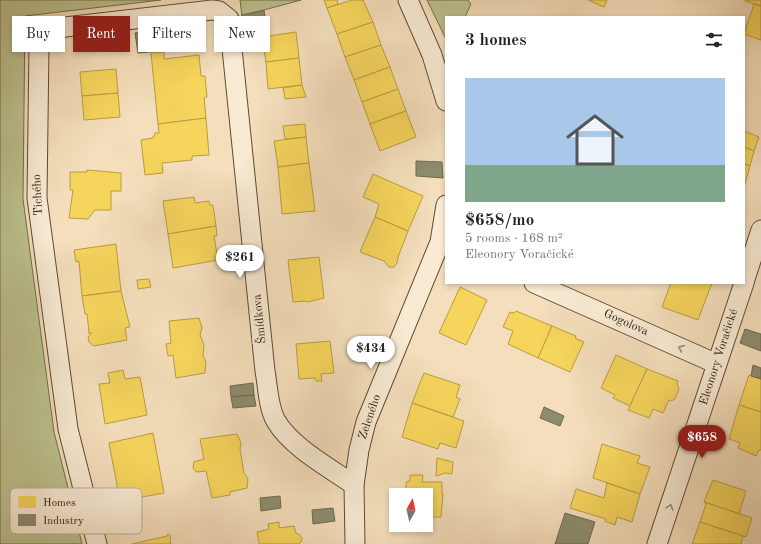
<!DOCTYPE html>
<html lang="en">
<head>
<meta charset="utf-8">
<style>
	:root { --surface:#fff; --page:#f6f6f6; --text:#222; --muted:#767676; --line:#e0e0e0; --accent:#8f2418 }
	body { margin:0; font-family:"Old Standard TT",serif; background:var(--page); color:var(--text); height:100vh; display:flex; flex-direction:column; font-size:15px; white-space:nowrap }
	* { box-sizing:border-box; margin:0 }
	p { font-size:13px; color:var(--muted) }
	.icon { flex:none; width:22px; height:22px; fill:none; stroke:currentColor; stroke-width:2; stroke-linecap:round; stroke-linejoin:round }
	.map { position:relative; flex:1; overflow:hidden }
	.side { position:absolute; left:445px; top:16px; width:300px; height:268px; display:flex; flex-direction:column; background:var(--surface); border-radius:0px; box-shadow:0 2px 6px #0003 }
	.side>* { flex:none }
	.top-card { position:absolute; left:12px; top:16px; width:373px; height:36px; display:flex; gap:8px }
	.needle { width:26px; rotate:8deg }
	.tools { position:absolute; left:389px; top:488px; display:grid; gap:8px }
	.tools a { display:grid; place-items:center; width:44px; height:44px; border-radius:0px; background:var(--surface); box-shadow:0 2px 6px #0003; font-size:20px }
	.price { position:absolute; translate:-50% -34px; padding:0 9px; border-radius:14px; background:#fff; color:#222; font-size:13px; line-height:26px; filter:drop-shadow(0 1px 2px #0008) }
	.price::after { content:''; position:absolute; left:50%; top:24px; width:12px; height:9px; margin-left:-6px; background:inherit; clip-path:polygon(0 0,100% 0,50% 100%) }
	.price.selected { background:var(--accent); color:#fff }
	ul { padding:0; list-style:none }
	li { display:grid; align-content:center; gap:8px; height:212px; padding:0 20px }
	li+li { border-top:1px solid var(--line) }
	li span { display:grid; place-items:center; height:124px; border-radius:0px; color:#555 }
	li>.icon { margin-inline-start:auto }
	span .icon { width:72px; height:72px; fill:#fffc; stroke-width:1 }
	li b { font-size:17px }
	h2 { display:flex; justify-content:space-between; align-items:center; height:48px; padding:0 20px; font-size:17px }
	.chip { padding:0 14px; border-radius:0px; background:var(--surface); box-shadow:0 2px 6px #0003; font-size:14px; line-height:36px }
	.chip.selected { background:var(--accent); color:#fff }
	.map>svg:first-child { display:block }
	.green { fill:#bcc18f; stroke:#746c4c }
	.homes { fill:#f6d55c; stroke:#ba9c43 }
	.industry { fill:#8c8c6e; stroke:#706950 }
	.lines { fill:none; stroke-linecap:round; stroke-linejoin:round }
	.street-casing { stroke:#5f4a36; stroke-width:21 }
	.street { stroke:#f8ead3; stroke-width:19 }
	.oneway { stroke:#9d8c79 }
	.labels { text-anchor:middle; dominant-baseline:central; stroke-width:4; stroke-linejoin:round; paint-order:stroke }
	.street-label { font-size:12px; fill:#2d180a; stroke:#f8ead3 }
	.key { fill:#f8ead3; stroke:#bbab97; stroke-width:1 }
	.key-label { font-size:11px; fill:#2d180a }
</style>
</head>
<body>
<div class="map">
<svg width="761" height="544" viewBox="0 0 761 544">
	<rect width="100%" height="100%" fill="#f4debb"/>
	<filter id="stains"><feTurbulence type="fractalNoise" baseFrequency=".005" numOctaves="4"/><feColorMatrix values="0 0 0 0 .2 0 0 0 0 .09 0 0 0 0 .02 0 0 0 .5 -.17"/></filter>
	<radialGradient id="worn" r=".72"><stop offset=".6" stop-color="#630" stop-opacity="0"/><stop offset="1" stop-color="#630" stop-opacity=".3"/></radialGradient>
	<!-- green -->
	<g class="green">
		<path d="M0 0H161L25 16 23 199 54 432 82 544H0Z"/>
		<path d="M240 0H301L242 16Z"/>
		<path d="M427 0H468L471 4 465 17H446V39Z"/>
	</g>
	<!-- homes -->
	<g class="homes">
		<path d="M324 0H337L338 4 327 8Z"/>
		<path d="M352 0H363L373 22 337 34 327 8Z"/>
		<path d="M588 0H607L604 7Z"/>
		<path d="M761 0V6L745 1V0Z"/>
		<path d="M754 4 761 6V40L744 34Z"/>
		<path d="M373 22 381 45 345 57 337 34Z"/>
		<path d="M296 32 299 58 266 62 262 37Z"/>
		<path d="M381 45 390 67 354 80 345 57Z"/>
		<path d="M164 52V59L199 55 201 76H205L207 97 204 98 206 118 158 124 151 53Z"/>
		<path d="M299 58 302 85 268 89 266 62Z"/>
		<path d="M390 67 398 89 362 102 354 80Z"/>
		<path d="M116 69 118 93 82 96 80 72Z"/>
		<path d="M302 85 306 97 285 99 283 88Z"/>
		<path d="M398 89 406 111 370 124 362 102Z"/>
		<path d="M118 93 120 117 84 120 82 96Z"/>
		<path d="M406 111 416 137 380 151 370 124Z"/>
		<path d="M206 118 209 155 192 156V160L162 163 163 173 145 175 141 140 153 138 155 133H159L158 124Z"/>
		<path d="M305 124 306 137 285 139 283 126Z"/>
		<path d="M744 131 759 137 754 151 744 147Z"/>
		<path d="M306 137 309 163 278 167 274 141Z"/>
		<path d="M744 147 754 151 750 166 744 164Z"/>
		<path d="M309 163 315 211 282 214 278 167Z"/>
		<path d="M744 164 750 166 744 187Z"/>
		<path d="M87 170 121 173V191H111V210H95L88 219 69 218 73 190H70V172H87Z"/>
		<path d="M373 174 423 196 408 231 375 217 379 204 363 197Z"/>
		<path d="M194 197 195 203 209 201 210 205H213L216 226 168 234 163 201Z"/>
		<path d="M375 217 408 231 398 257 397 263 394 267H389L384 261 360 252Z"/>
		<path d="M216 226 217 236H214L218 260 173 268 168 234Z"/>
		<path d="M116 244 121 291 82 296 79 261 76 262 74 250Z"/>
		<path d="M319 257 324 298 308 302 306 301 293 302 288 260Z"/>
		<path d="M149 279 151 287 138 289 137 280Z"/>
		<path d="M671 283H712L698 320 662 307Z"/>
		<path d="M460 287 487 300 466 345 439 333Z"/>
		<path d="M121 291 130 327 125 328 127 340 94 346 89 342 88 337 92 333H88L89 332 87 314H85L82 296Z"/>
		<path d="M516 311 552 326 538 358 508 344 513 331 503 327 510 312 514 313Z"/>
		<path d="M199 318 202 328 200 335 204 345 203 356 206 362 205 373 176 378 173 355 168 356 166 344 171 343 169 321Z"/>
		<path d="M552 326 576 336 575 338 584 342 570 372 538 358Z"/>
		<path d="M330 341 334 373 321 374 322 381H316L315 378 299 379 296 344Z"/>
		<path d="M616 355 647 369 630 406 613 398 615 395 601 388Z"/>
		<path d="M647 369 678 381 677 384 679 389 675 399 671 401 669 400 663 413 653 409 649 418 628 410Z"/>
		<path d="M123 370 125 379 140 377 147 415 105 424 99 384 110 383 108 373Z"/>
		<path d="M424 373 460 385 456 397 460 399 453 417 412 403Z"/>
		<path d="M749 375 761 379V412L739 405Z"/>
		<path d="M412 403 464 421 456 448 440 443 438 449 402 437Z"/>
		<path d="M739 405 761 412V450H759L756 456 738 448 740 443 729 439Z"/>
		<path d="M153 433 164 493 120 501 109 443Z"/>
		<path d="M237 434 241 443 240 449 244 473 248 479 247 488 230 492V495L212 498 206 471 196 472 193 468 194 462 204 459 200 439Z"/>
		<path d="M602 444 640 456 637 463 650 467 640 494 593 478Z"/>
		<path d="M437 458 453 462 452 474 445 473 436 476Z"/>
		<path d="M410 475H423L422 482H442V494H443L441 517H427L426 521V495H406V482L410 481Z"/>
		<path d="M713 480 746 491 739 514 704 502Z"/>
		<path d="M607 483 640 494 632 522 617 517 615 525 605 521 606 519 570 508 576 489 604 498Z"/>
		<path d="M704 502 752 518 746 537 700 522 706 504Z"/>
		<path d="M279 522V528L294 526 296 533 300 535 302 538 301 542 299 544H259L257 532 269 529 268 524Z"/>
		<path d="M700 522 743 536 741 544H692Z"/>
		<path d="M168 534 170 535 171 544H132L167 536Z"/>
	</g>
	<!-- industry -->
	<g class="industry">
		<path d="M264 10 266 25 243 28 242 15Z"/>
		<path d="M169 29 171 50 160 51 158 30Z"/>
		<path d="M158 30 160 51 149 52 146 31Z"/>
		<path d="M146 31 149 52 138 53 135 33Z"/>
		<path d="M416 161 442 162 443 178 416 176Z"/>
		<path d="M745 329 761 334V351L740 343Z"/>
		<path d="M753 365 761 368V379L751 376Z"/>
		<path d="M253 383 254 395 231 397 230 386Z"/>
		<path d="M254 395 256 406 233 408 231 397Z"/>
		<path d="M544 407 564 416 560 426 540 418Z"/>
		<path d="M280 496 281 508 261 511 260 498Z"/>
		<path d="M333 508 335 521 313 524 312 510Z"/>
		<path d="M565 513 595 522 588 544H555Z"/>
	</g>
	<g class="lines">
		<defs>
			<g id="street">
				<path d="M408 0 432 55 446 101"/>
				<path d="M744 282 761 230"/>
				<path d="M534 283 717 364"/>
				<path d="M97 544 68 429 37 198 39 45 42 32 48 29 212 10 219 11 229 19 265 371C268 387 268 407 276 421 291 447 330 468 354 485"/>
				<path d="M355 544 354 485 359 450 366 422 440 242 446 205"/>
				<path d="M657 544 744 283"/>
			</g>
		</defs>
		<!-- street casing -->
		<use href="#street" class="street-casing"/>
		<!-- street -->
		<use href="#street" class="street"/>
	</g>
	<!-- one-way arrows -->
	<defs><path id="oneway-chevron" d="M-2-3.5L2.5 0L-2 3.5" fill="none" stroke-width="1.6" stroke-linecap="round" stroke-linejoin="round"/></defs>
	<g class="oneway">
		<use href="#oneway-chevron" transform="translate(681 348) rotate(-156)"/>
		<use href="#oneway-chevron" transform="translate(670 507) rotate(-72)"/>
	</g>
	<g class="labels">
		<!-- street labels -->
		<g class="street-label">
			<text transform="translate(38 195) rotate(-93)">Tichého</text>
			<text transform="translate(260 319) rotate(-96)">Šmídkova</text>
			<text transform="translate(626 323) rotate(24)">Gogolova</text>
			<text transform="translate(719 357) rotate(-72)">Eleonory Voračické</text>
			<text transform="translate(370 417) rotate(-71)">Zeleného</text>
		</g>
	</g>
	<!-- legend -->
	<rect x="10" y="488" width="132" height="46" rx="6" class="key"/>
	<rect x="18" y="496" width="18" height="12" fill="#f6d55c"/>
	<rect x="18" y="514" width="18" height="12" fill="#8c8c6e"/>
	<g class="key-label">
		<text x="43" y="506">Homes</text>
		<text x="43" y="524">Industry</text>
	</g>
	<rect width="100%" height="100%" filter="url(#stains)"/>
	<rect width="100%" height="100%" fill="url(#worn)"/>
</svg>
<div class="tools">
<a><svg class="needle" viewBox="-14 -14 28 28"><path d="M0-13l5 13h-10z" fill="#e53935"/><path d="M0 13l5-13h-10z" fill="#767676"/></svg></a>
</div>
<b class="price" style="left:240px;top:279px">$261</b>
<b class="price" style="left:371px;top:370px">$434</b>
<b class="price selected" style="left:702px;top:459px">$658</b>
<div class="top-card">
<a class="chip">Buy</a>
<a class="chip selected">Rent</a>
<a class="chip">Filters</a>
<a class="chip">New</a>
</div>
<section class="side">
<h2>3 homes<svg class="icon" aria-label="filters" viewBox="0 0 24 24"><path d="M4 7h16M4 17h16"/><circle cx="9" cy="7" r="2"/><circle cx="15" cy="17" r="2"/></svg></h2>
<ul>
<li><span style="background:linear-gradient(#a9c7e8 70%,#7fa58c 0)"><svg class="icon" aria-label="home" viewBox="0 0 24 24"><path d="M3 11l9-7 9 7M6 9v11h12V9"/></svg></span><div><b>$658/mo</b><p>5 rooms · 168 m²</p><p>Eleonory Voračické</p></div></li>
</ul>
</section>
</div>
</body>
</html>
